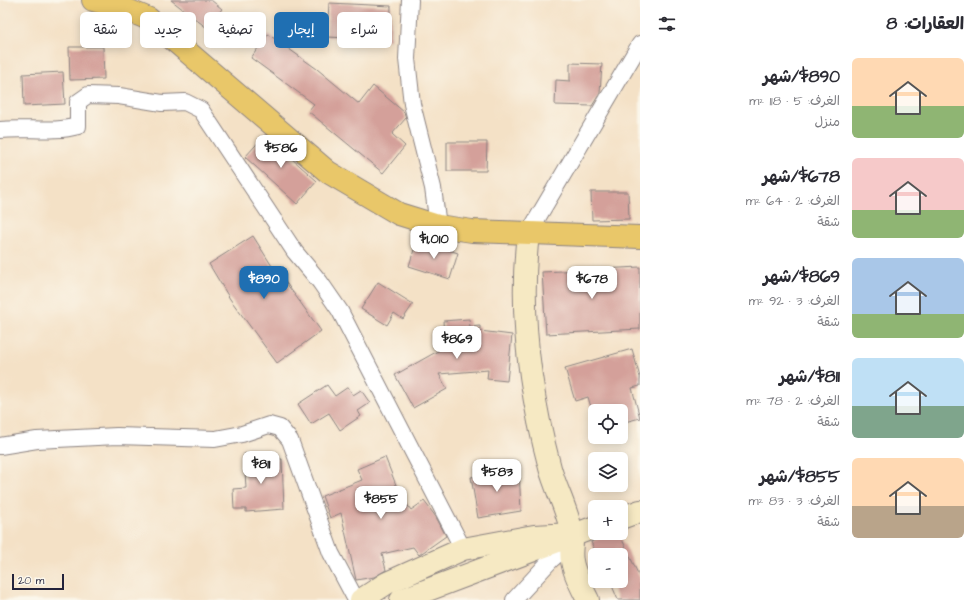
<!DOCTYPE html>
<html lang="ar">
<head>
<meta charset="utf-8">
<style>
	:root { --surface:#fff; --page:#f7f7f7; --text:#2b2b33; --muted:#7c7c81; --accent:#1f6fb2 }
	body { margin:0; font-family:"Architects Daughter","Playpen Sans Arabic",sans-serif; background:var(--page); color:var(--text); direction:rtl; height:100vh; display:flex; flex-direction:column; font-size:15px; white-space:nowrap }
	* { box-sizing:border-box; margin:0 }
	p { font-size:13px; color:var(--muted) }
	.icon { flex:none; width:22px; height:22px; fill:none; stroke:currentColor; stroke-width:2; stroke-linecap:round; stroke-linejoin:round }
	.map { position:relative; flex:1; overflow:hidden; direction:ltr }
	.sheet { display:flex; flex-direction:column; background:var(--surface); width:340px }
	.sheet>* { flex:none }
	.hud { position:absolute; left:12px; top:12px; width:380px; height:36px; direction:rtl; display:flex; gap:8px }
	.tools { position:absolute; left:588px; top:404px; display:grid; gap:8px }
	.tools a { display:grid; place-items:center; width:40px; height:40px; border-radius:6px; background:var(--surface); box-shadow:0 2px 10px #0003; font-size:20px }
	.scale { position:absolute; left:12px; bottom:10px; width:52px; box-sizing:border-box; padding-left:4px; border:2px solid #22223b; border-top:0; font-size:11px; line-height:14px; white-space:nowrap; color:#22223b; -webkit-text-stroke:3px #fbf7ec; paint-order:stroke }
	.price { position:absolute; translate:-50% -34px; padding:0 9px; border-radius:8px; background:#fff; color:#222; font-size:13px; line-height:26px; filter:drop-shadow(0 1px 2px #0008) }
	.price::after { content:''; position:absolute; left:50%; top:24px; width:12px; height:9px; margin-left:-6px; background:inherit; clip-path:polygon(0 0,100% 0,50% 100%) }
	.price.on { background:var(--accent); color:#fff }
	ul { padding:0; list-style:none }
	li { display:flex; align-items:center; gap:12px; height:100px; padding:0 16px }
	li span { display:grid; place-items:center; flex:none; width:112px; height:80px; border-radius:6px; color:#555 }
	li>.icon { margin-inline-start:auto }
	span .icon { width:48px; height:48px; fill:#fffc; stroke-width:1 }
	li b { font-size:17px }
	h2 { display:flex; justify-content:space-between; align-items:center; height:48px; padding:0 16px; font-size:17px }
	.chip { padding:0 14px; border-radius:6px; background:var(--surface); box-shadow:0 2px 10px #0003; font-size:14px; line-height:36px }
	.chip.on { background:var(--accent); color:#fff }
	main { display:flex; flex:1; min-height:0 }
	.map>svg:first-child { display:block }
	.building { fill:#d4a09a }
	.lines { fill:none; stroke-linecap:round; stroke-linejoin:round }
	.street-casing { stroke:#8b8280; stroke-width:18 }
	.secondary-casing { stroke:#8b8280; stroke-width:24 }
	.primary-casing { stroke:#8b8280; stroke-width:24 }
	.street { stroke:#fff; stroke-width:16 }
	.secondary { stroke:#f6e9c3; stroke-width:22 }
	.primary { stroke:#e9c769; stroke-width:22 }
</style>
</head>
<body>
<main>
<section class="sheet">
<h2>العقارات: 8<svg class="icon" aria-label="filters" viewBox="0 0 24 24"><path d="M4 7h16M4 17h16"/><circle cx="9" cy="7" r="2"/><circle cx="15" cy="17" r="2"/></svg></h2>
<ul>
<li><span style="background:linear-gradient(#ffd9b3 60%,#8fb573 0)"><svg class="icon" aria-label="home" viewBox="0 0 24 24"><path d="M3 11l9-7 9 7M6 9v11h12V9"/></svg></span><div><b>$890/شهر</b><p>الغرف: 5 · 118 m²</p><p>منزل</p></div></li>
<li><span style="background:linear-gradient(#f6c9c9 65%,#8fb573 0)"><svg class="icon" aria-label="home" viewBox="0 0 24 24"><path d="M3 11l9-7 9 7M6 9v11h12V9"/></svg></span><div><b>$678/شهر</b><p>الغرف: 2 · 64 m²</p><p>شقة</p></div></li>
<li><span style="background:linear-gradient(#a9c7e8 70%,#8fb573 0)"><svg class="icon" aria-label="home" viewBox="0 0 24 24"><path d="M3 11l9-7 9 7M6 9v11h12V9"/></svg></span><div><b>$869/شهر</b><p>الغرف: 3 · 92 m²</p><p>شقة</p></div></li>
<li><span style="background:linear-gradient(#bfe0f5 60%,#7fa58c 0)"><svg class="icon" aria-label="home" viewBox="0 0 24 24"><path d="M3 11l9-7 9 7M6 9v11h12V9"/></svg></span><div><b>$811/شهر</b><p>الغرف: 2 · 78 m²</p><p>شقة</p></div></li>
<li><span style="background:linear-gradient(#ffd9b3 60%,#b9a48a 0)"><svg class="icon" aria-label="home" viewBox="0 0 24 24"><path d="M3 11l9-7 9 7M6 9v11h12V9"/></svg></span><div><b>$855/شهر</b><p>الغرف: 3 · 83 m²</p><p>شقة</p></div></li>
</ul>
</section>
<div class="map">
<svg width="640" height="600" viewBox="0 0 640 600">
	<rect width="100%" height="100%" fill="#fbf7ec"/>
	<filter id="ink" filterUnits="userSpaceOnUse"><feTurbulence type="fractalNoise" baseFrequency=".025" numOctaves="2"/><feDisplacementMap in="SourceGraphic" scale="8" xChannelSelector="R" yChannelSelector="G"/><feConvolveMatrix kernelMatrix="1 2 1 2 8 2 1 2 1" color-interpolation-filters="sRGB"/></filter>
	<filter id="wash" filterUnits="userSpaceOnUse"><feTurbulence type="fractalNoise" baseFrequency=".012" numOctaves="4" result="noise"/><feDisplacementMap in="SourceGraphic" scale="16" xChannelSelector="R" yChannelSelector="G"/><feGaussianBlur stdDeviation="0.9" result="paint"/><feColorMatrix in="noise" values="0 0 0 0 0 0 0 0 0 0 0 0 0 0 0 0 0 1.4 0 .05"/><feComposite in="paint" operator="in"/></filter>
	<g filter="url(#wash)">
		<rect width="100%" height="100%" fill="#f4e1c6"/>
		<g id="blocks">
			<!-- building -->
			<g class="building">
				<path d="M171 0H211L222 9 207 28Z"/>
				<path d="M329 3 391 6 390 40 327 37Z"/>
				<path d="M268 34 317 69 359 104 373 86 404 112 406 118 392 134 405 146 383 173 308 111 314 104 251 58Z"/>
				<path d="M69 47H103L104 79 70 80Z"/>
				<path d="M570 63 602 64 600 93 592 106 555 105 556 80 570 81Z"/>
				<path d="M63 72 65 104 24 106 23 74Z"/>
				<path d="M265 135 317 181 297 204 245 157Z"/>
				<path d="M447 142H487L486 171H447Z"/>
				<path d="M591 192H628L629 219 592 220Z"/>
				<path d="M253 236 282 282 284 280 321 331 277 363 230 299 209 264Z"/>
				<path d="M417 240 458 253 450 279 409 266Z"/>
				<path d="M640 267V329L546 334 542 272Z"/>
				<path d="M378 282 413 304 403 319 394 313 387 325 361 309Z"/>
				<path d="M469 319 470 327 480 326V331L512 335 507 381 487 379 488 370 439 374 447 389 413 408 395 375 445 347 443 321Z"/>
				<path d="M632 349 640 377V386L632 388 640 418 621 423V411H595V421L588 397 575 401 565 368Z"/>
				<path d="M327 385 335 396 348 387 353 395 361 390 370 403 358 411 361 416 340 430 329 413 311 424 298 404Z"/>
				<path d="M261 453 262 460 282 459 284 509 246 512V509H234L233 489 246 488 244 454Z"/>
				<path d="M385 457 400 495 411 510 424 501 436 517 446 536 419 555 413 547 382 554 386 570 374 577 356 580 341 513 330 518 322 496 362 480 357 469Z"/>
				<path d="M519 469 521 511 478 518 471 477Z"/>
				<path d="M609 533H619L640 578V600H618L610 581H621V555H597L591 542Z"/>
			</g>
		</g>
	</g>
	<g filter="url(#ink)">
		<use href="#blocks" fill-opacity="0" stroke="#8b8280" stroke-width="1"/>
		<g class="lines">
			<defs>
				<g id="street">
					<path d="M410 0 407 59 412 104 433 188 438 226"/>
					<path d="M0 130C26 127 53 133 78 126V102L88 95 119 96 162 103 185 102 201 110 295 252 320 282 340 311 463 549"/>
					<path d="M528 234 640 44"/>
					<path d="M0 446 37 440 117 436 215 439 242 434 269 425 280 428 290 440 331 553 356 600"/>
					<path d="M514 600 551 560 558 554 571 548"/>
				</g>
				<g id="secondary">
					<path d="M528 234C519 311 530 393 550 468 556 490 568 511 572 534 573 543 570 552 572 561 574 574 582 588 588 600"/>
					<path d="M621 518 640 511"/>
					<path d="M361 600 387 583 463 549 534 536 572 534"/>
					<path d="M401 600 595 527"/>
				</g>
				<path id="primary" d="M93 0 125 9 149 19 328 172 399 214 438 226 472 231 640 237"/>
			</defs>
			<!-- street casing -->
			<use href="#street" class="street-casing"/>
			<!-- secondary casing -->
			<use href="#secondary" class="secondary-casing"/>
			<!-- primary casing -->
			<use href="#primary" class="primary-casing"/>
			<!-- street -->
			<use href="#street" class="street"/>
			<!-- secondary -->
			<use href="#secondary" class="secondary"/>
			<!-- primary -->
			<use href="#primary" class="primary"/>
		</g>
	</g>
</svg>
<div class="tools">
<a><svg class="icon" aria-label="locate" viewBox="0 0 24 24"><circle cx="12" cy="12" r="6"/><path d="M12 2v4M12 18v4M2 12h4M18 12h4"/></svg></a>
<a><svg class="icon" aria-label="layers" viewBox="0 0 24 24"><path d="M12 4l9 5-9 5-9-5zM3 14l9 5 9-5"/></svg></a>
<a>+</a>
<a>−</a>
</div>
<div class="scale">20 m</div>
<b class="price" style="left:281px;top:169px">$586</b>
<b class="price" style="left:434px;top:260px">$1,010</b>
<b class="price on" style="left:264px;top:300px">$890</b>
<b class="price" style="left:592px;top:300px">$678</b>
<b class="price" style="left:457px;top:360px">$869</b>
<b class="price" style="left:261px;top:485px">$811</b>
<b class="price" style="left:497px;top:493px">$583</b>
<b class="price" style="left:381px;top:520px">$855</b>
<div class="hud">
<a class="chip">شراء</a>
<a class="chip on">إيجار</a>
<a class="chip">تصفية</a>
<a class="chip">جديد</a>
<a class="chip">شقة</a>
</div>
</div>
</main>
</body>
</html>
